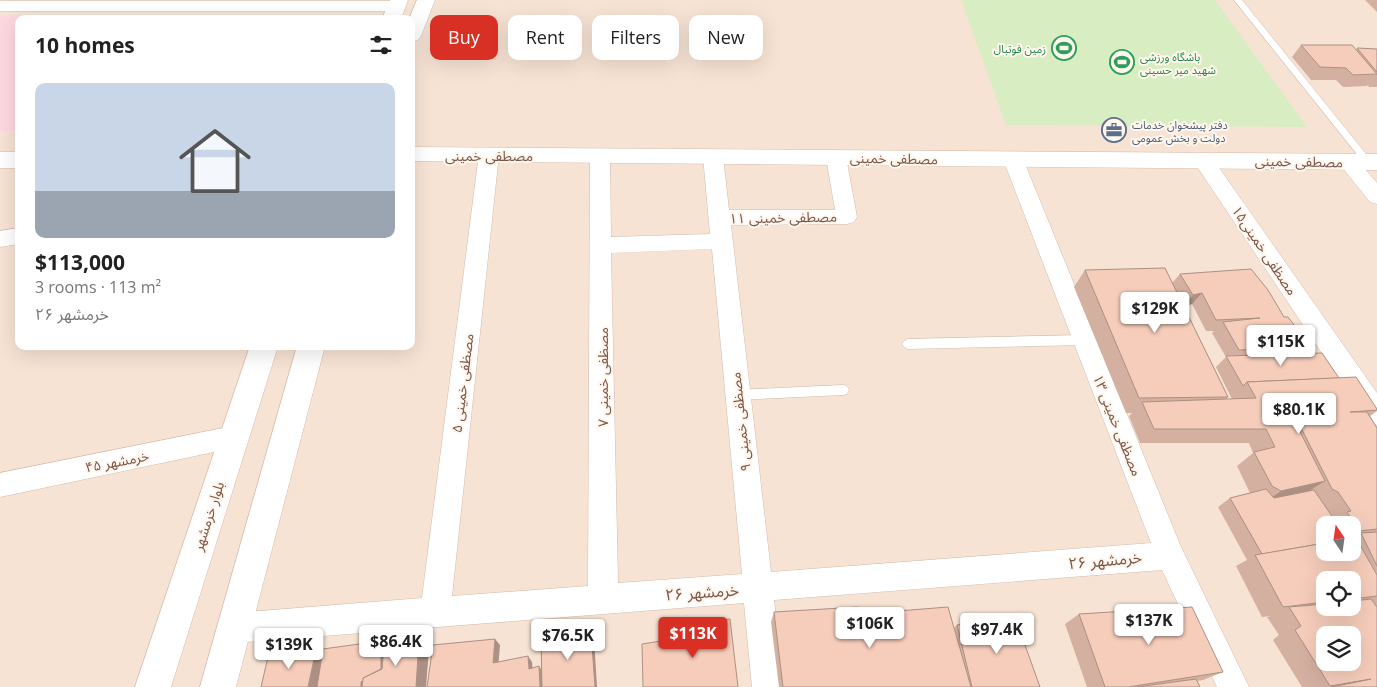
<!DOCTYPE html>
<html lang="en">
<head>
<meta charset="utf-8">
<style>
	:root { --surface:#fff; --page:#f6f6f6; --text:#222; --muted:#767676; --accent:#d93025 }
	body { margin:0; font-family:"Open Sans","Noto Sans Arabic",sans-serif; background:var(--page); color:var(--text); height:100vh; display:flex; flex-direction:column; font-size:19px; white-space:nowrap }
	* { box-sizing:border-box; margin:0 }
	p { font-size:16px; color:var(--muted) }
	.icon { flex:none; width:28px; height:28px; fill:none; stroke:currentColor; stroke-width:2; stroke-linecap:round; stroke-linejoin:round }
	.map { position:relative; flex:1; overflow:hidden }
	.drawer { position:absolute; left:15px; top:15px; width:400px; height:335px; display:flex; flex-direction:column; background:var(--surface); border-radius:10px; box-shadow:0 5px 20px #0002 }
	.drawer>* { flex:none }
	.hud { position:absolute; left:430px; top:15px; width:475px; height:45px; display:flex; gap:10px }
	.needle { width:32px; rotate:347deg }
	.buttons { position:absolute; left:1316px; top:516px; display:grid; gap:10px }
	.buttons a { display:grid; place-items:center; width:45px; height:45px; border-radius:10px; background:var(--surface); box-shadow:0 5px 20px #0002; font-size:25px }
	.price { position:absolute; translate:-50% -42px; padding:0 11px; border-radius:5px; background:#fff; color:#222; font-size:16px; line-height:32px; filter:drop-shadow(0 1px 2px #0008) }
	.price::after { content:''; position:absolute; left:50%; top:30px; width:15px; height:11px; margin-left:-8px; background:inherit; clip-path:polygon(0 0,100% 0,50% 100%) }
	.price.on { background:var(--accent); color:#fff }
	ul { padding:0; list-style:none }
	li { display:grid; align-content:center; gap:10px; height:265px; padding:0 20px }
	li span { display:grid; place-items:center; height:155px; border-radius:10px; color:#555 }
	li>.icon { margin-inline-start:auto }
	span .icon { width:90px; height:90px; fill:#fffc; stroke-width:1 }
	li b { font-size:21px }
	h2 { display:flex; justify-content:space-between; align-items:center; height:60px; padding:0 20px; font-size:21px }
	.pill { padding:0 18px; border-radius:10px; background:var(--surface); box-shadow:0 5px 20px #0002; font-size:18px; line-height:45px }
	.pill.on { background:var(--accent); color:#fff }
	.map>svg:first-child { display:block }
	.residential { fill:#f7e3d4; fill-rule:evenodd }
	.medical { fill:#fdd8e0 }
	.green { fill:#d8eec2 }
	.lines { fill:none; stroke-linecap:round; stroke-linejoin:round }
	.lane-casing { stroke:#d4bbad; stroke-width:1 }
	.street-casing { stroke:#d4bbad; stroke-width:1 }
	.secondary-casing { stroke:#d8baaa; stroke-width:1 }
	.lane { fill:#fff; fill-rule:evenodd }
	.street { fill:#fff; fill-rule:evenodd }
	.secondary { fill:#fff; fill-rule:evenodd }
	.wall { fill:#d4b0a1; fill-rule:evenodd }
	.shaded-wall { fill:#ac9083 }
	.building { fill:#f6cdbb; stroke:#ac9083; fill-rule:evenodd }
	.labels { text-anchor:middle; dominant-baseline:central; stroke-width:4; stroke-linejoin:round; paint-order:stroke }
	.far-leisure-label { font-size:11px; fill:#27864d; stroke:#fff7ee; text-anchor:end }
	.far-service-label { font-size:11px; fill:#4e5e75; stroke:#fff7ee; text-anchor:start }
	.street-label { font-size:14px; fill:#7b5548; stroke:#fff7ee }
	.near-street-label { font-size:16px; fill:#7b5548; stroke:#fff7ee }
</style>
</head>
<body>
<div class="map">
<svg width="1377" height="687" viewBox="0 0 1377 687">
	<rect width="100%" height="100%" fill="#fef2e6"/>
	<!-- residential -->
	<path class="residential" d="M0 0H1377V687H0ZM19 19H411V346H19ZM1325 525H1352V552H1325ZM1325 580H1352V608H1325ZM1325 635H1352V662H1325Z"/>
	<!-- medical -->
	<path class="medical" d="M0 15 118 16 117 19H19V131H0Z"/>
	<!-- green -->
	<path class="green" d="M961 0H1215L1307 127 1006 125Z"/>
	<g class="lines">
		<defs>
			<g id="lane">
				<path d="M1234 0H1242L1370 159V163H1364Z"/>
				<path d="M1085 335 1089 337 1091 340 1089 343 1085 345 908 349 904 347 902 344 904 341 908 339Z"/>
				<path d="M843 385 847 386 849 390 847 394 843 395 737 400 733 399 731 395 733 391 737 390Z"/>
			</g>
			<g id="street">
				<path d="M0 1H397L405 6 397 11H0Z"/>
				<path d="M489 148 496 149 499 154 452 596 588 586 590 155 593 150 600 149 607 150 610 155 611 237 710 234 703 156 706 151 713 150 720 151 723 156 729 210H835L826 157 829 152 836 151 843 152 846 157 857 217 854 222 847 224 731 225 771 572 1151 543 1003 159 1006 154 1013 152 1020 154 1023 159 1181 547 1249 687H1217L1162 570 774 600 784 687H752L744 603 234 643 223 639 219 628 223 617 234 613 422 598 479 154 482 149ZM712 249 742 574 618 583 611 253Z"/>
				<path d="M1203 153 1210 155 1377 393V425L1368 422 1196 165 1193 160 1196 155Z"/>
				<path d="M1347 154 1354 156 1377 183V204L1370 202 1337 161 1340 156Z"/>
				<path d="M19 228V244L0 247V231Z"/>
				<path d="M233 426 242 429 246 437 242 445 233 448 0 497V473Z"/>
			</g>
			<g id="secondary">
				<path d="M390 0H408L401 19H382Z"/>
				<path d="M417 0H435L421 36 418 40 411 42V19H409Z"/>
				<path d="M411 147 1377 154V170L411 161Z"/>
				<rect x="0" y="152" width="19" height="16"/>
				<path d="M250 346H278L171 687H135Z"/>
				<path d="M297 346H325L236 687H200Z"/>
			</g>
		</defs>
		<!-- lane casing -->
		<use href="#lane" class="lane-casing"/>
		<!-- street casing -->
		<use href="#street" class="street-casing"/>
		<!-- secondary casing -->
		<use href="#secondary" class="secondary-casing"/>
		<!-- lane -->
		<use href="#lane" class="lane"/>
		<!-- street -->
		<use href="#street" class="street"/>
		<!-- secondary -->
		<use href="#secondary" class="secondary"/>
	</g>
	<!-- wall -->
	<g class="wall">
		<path d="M1365 0H1377V12Z"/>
		<path d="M1301 45 1356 50 1357 48 1377 49V87H1369L1368 85 1367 86 1343 87 1336 80H1311L1292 57Z"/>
		<path d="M1085 270 1172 283 1180 274 1284 317 1311 347 1303 354 1339 378 1377 409V411L1370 416 1377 428V687H1302L1273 640 1279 635 1267 617 1271 616 1262 617 1236 566 1247 560 1218 507 1230 498 1250 493 1237 466 1253 453 1249 443H1140L1129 416 1132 413H1126L1074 287ZM1192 304 1206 331H1214L1212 333 1226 357 1216 367 1232 399H1226L1228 397 1184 307ZM1325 525H1352V552ZM1325 580H1352V608H1325Z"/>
		<path d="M774 612 954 628 957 625 1040 687H779L771 622Z"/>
		<path d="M1079 614 1223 672 1203 680 1197 681 1200 687H1087L1065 624Z"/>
	</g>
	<!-- shaded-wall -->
	<g class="shaded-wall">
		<path d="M1202 293 1192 304 1183 307 1193 295Z"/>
		<path d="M1325 481 1304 494 1262 504 1281 491Z"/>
		<path d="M591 632 594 639 597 687H595Z"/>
		<path d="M495 639 500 645 498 669 493 663Z"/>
		<path d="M419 640 429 649 426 687H416Z"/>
		<path d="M381 641 388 648 389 679 370 687H361V682Z"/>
		<path d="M316 650 326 656 319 687H308Z"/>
		<path d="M528 656 532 662 533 674 529 669Z"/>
		<path d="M539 666 543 672 544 687H540Z"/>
	</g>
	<!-- building -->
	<g class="building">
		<path d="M1301 45H1352L1377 74 1353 75 1346 68 1320 67Z"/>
		<path d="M1357 48 1377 49V72Z"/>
		<path d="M1165 268 1228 397 1139 398 1085 270Z"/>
		<path d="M1251 269 1268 290 1284 317H1288L1311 347 1239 350 1223 322 1260 318 1216 320 1202 293 1193 295 1180 274Z"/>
		<path d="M1322 353 1339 378 1247 382 1243 386 1226 356Z"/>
		<path d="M1356 377 1377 409V410L1350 412H1367L1377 428V529L1359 531 1347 512 1351 511 1338 492 1332 489 1293 412H1290L1325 481 1281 491 1272 486 1254 452 1275 447 1266 429H1154L1142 402 1256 398 1247 382Z"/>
		<path d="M1266 489 1274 498 1314 490 1338 525H1325V543L1262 554 1230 498Z"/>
		<path d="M1377 532V566L1361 533Z"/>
		<path d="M1356 538 1377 575V596L1352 599V580H1325V602L1283 607 1255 555 1325 543V552H1352V539Z"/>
		<path d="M1371 599 1377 607V687H1332L1371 679 1330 686 1295 630 1301 626 1289 607 1325 604V608H1352V601ZM1325 635H1352V662H1325Z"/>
		<path d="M858 607 860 614 948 607 971 687H783L774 612Z"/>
		<path d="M1192 607 1223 672 1128 687H1105L1079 614Z"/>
		<path d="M1015 617 1040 687H972L957 625Z"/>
		<path d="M730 619 738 687H643L642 644 687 637 685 625Z"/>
		<path d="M591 632 595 687H542L541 639Z"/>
		<path d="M495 639 493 663 528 656 529 669 539 666 540 687H427L433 645Z"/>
		<path d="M419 640 416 687H362L363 678 382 669 384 646Z"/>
		<path d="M381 641V669L363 678V681L361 682V687H317L323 649Z"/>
		<path d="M316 650 308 687H261L268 657Z"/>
		<path d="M1196 679 1200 687H1137Z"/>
	</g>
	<!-- icons -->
	<defs>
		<symbol id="stadium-ring" viewBox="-11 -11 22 22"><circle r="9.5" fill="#fff7ee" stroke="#2e9e5b" stroke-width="1.5"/><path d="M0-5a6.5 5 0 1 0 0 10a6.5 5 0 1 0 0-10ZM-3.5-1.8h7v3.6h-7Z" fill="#2e9e5b"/></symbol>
		<symbol id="office-ring" viewBox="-11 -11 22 22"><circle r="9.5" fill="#fff7ee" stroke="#5c6f8a" stroke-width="1.5"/><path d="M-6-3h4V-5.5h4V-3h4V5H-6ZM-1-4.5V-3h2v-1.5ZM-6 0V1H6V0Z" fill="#5c6f8a"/></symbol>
	</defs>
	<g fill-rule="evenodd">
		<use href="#stadium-ring" x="1050" y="34" width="28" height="28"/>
		<use href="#stadium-ring" x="1108" y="48" width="28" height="28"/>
		<use href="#office-ring" x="1100" y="116" width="28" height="28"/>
	</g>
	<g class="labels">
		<!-- far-leisure labels -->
		<g class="far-leisure-label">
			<text x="1046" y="48">زمین فوتبال</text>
			<text x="1140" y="56" text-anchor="start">باشگاه ورزشی<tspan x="1140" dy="13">شهید میر حسینی</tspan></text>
		</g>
		<!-- far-service labels -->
		<g class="far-service-label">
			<text x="1132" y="124">دفتر پیشخوان خدمات<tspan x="1132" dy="13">دولت و بخش عمومی</tspan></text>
		</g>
		<!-- street labels -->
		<g class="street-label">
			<text x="489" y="155">مصطفی خمینی</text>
			<text transform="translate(894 158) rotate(1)">مصطفی خمینی</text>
			<text transform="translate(1299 161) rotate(1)">مصطفی خمینی</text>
			<text transform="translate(783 217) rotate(-1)">مصطفی خمینی ۱۱</text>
			<text transform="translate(1265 250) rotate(56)">مصظفی خمینی۱۵</text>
			<text transform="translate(602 377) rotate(-90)">مصظفی خمینی ۷</text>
			<text transform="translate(462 383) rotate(-83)">مصظفی خمینی ۵</text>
			<text transform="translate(740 422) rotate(-96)">مصظفی خمینی ۹</text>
			<text transform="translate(1118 425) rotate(68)">مصظفی خمینی ۱۳</text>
			<text transform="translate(117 461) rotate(-11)">خرمشهر ۴۵</text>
			<text transform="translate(208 516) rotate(-72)">بلوار خرمشهر</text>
		</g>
		<!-- near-street labels -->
		<g class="near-street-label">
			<text transform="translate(1105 560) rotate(-5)">خرمشهر ۲۶</text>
			<text transform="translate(702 592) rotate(-4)">خرمشهر ۲۶</text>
		</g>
	</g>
</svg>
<div class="buttons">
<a><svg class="needle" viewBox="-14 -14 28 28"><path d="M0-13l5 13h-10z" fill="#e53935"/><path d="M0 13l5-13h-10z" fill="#767676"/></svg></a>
<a><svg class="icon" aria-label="locate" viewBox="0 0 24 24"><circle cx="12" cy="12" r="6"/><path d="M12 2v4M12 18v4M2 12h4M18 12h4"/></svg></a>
<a><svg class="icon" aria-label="layers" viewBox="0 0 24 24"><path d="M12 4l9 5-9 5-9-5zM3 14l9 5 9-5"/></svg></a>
</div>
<b class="price" style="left:1155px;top:334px">$129K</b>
<b class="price" style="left:1281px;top:367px">$115K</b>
<b class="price" style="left:1299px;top:435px">$80.1K</b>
<b class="price" style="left:1149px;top:646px">$137K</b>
<b class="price" style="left:870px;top:649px">$106K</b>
<b class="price" style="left:997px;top:655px">$97.4K</b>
<b class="price on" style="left:693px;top:659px">$113K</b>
<b class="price" style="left:568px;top:661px">$76.5K</b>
<b class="price" style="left:396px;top:667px">$86.4K</b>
<b class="price" style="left:289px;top:670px">$139K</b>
<div class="hud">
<a class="pill on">Buy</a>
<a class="pill">Rent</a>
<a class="pill">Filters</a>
<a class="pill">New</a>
</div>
<section class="drawer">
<h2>10 homes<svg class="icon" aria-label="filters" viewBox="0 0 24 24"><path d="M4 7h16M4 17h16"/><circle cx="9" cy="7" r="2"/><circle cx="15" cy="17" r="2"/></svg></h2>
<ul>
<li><span style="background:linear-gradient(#c9d6e8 70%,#9aa5b1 0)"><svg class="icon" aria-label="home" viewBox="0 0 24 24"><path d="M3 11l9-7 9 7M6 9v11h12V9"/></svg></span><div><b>$113,000</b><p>3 rooms · 113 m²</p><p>خرمشهر ۲۶</p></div></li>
</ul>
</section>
</div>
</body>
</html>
